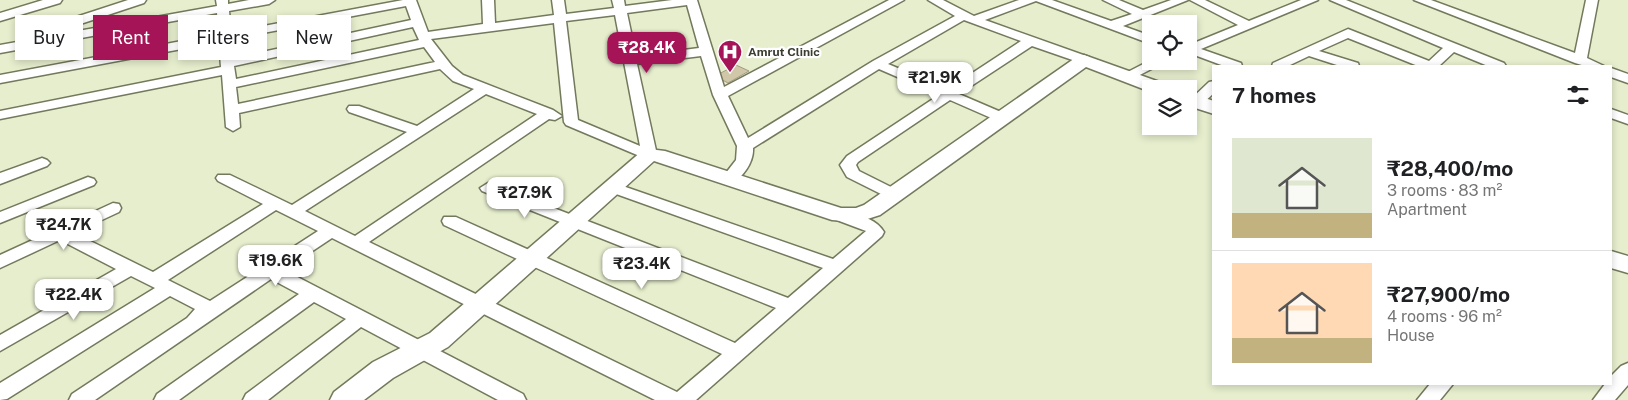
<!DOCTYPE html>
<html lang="en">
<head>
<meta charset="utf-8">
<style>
	:root { --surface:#fff; --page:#f6f6f6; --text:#202124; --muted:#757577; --line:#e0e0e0; --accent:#a41456 }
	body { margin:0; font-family:"Public Sans",sans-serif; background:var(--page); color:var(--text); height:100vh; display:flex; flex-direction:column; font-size:19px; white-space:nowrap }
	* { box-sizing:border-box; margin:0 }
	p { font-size:16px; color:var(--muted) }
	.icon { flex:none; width:28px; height:28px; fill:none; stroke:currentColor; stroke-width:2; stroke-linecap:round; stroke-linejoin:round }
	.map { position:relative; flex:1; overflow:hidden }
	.details { position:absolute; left:1212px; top:65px; width:400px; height:320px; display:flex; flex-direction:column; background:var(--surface); border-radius:0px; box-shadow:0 2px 8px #0003 }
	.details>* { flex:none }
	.top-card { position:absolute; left:15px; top:15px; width:475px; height:45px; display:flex; gap:10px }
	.controls { position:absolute; left:1142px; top:15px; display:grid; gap:10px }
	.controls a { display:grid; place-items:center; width:55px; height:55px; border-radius:0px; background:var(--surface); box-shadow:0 2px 8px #0003; font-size:25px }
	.price { position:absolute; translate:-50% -42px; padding:0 11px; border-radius:10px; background:#fff; color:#222; font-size:16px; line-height:32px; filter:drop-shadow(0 1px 2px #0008) }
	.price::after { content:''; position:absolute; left:50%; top:30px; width:15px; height:11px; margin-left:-8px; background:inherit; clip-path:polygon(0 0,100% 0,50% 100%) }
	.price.on { background:var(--accent); color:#fff }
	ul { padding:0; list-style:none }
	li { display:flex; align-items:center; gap:15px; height:125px; padding:0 20px }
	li+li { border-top:1px solid var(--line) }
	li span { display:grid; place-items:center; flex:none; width:140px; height:100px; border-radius:0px; color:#555 }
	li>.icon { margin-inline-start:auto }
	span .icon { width:60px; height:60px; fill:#fffc; stroke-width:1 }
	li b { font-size:21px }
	h2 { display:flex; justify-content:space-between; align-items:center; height:60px; padding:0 20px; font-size:21px }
	.chip { padding:0 18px; border-radius:0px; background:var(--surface); box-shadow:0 2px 8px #0003; font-size:18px; line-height:45px }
	.chip.on { background:var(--accent); color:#fff }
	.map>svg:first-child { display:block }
	.building { fill:#cfc7a7; stroke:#a49c7e }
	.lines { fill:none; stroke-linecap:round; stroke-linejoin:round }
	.street-casing { stroke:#73795c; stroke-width:3 }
	.secondary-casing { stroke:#73795c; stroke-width:3 }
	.street { fill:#fff; fill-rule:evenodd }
	.secondary { fill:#fff; fill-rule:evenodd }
	.labels { text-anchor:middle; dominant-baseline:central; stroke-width:4.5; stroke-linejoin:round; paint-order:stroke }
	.far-poi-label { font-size:12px; font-weight:bold; fill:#3a3d30; stroke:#fff; text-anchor:start }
</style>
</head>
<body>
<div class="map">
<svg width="1628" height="400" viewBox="0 0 1628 400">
	<rect width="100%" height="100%" fill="#e6eece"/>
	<!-- building -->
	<path class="building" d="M736 65 749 71 728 83 715 76Z"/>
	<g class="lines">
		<defs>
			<g id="street">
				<path d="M43 0H62L60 3 0 21V13Z"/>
				<path d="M128 0H146L144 3 41 37 37 38 31 34 33 31Z"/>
				<path d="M216 0H228V4L249 0H275L269 4 229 11 231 32 403 0H416L428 32 483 24 482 0H494L495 23 554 15 552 0H564L566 14 614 8 612 0H624L625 6 672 0H697L724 87 889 0H904L728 96 748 138 873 61 955 16 928 0H943L974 16 1019 0H1052L1111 21 1132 14 1103 0H1119L1143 10 1171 0H1188L1123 26 1151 36V44L1036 1 985 20 1089 57 1091 60 1084 64 1032 46 959 94 1008 115 1010 118 1008 121H998L950 100 858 162 856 165 859 171 899 191 901 195 899 199 893 200 847 177 840 165 847 156 939 95 879 69 753 148C754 161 743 179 730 183L722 178 736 160 737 146 713 95 701 56 637 64 657 155 649 160 566 125 564 122 554 23 431 39 452 66 463 75 553 110 562 116 555 120 549 119 369 242 677 392 722 354 444 225 442 221 444 217H456L735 343 776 308 482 191 480 188 488 183 494 185 788 298 823 268 605 190 603 187 611 182 617 184 833 259 866 231 834 219 832 215 834 211 840 210C856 214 876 218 884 232L882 236 696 400H655L332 238 284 270 523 394 526 400H498L361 327 268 400H243L246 394 346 319 314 302 179 400H154L157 394 299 294 271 279 95 400H69L72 394 187 318 195 309 170 296 7 399 0 400V383L155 288 131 276 0 351V335L116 269 60 240 0 268V255L113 203 119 204 121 208 119 212 74 233 153 272 263 204 218 181 216 178 218 175H230L292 205 407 132 349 112 347 109 349 106H359L417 126 474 89 453 81 440 69 239 113 240 127 233 131 226 127 222 75 0 119V111L221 67 219 42 0 83V75L219 34 217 13 0 53V45L217 6ZM687 5 699 48 636 56 627 13ZM406 6 411 20 234 58 232 39ZM615 15 640 146 578 120 566 21ZM964 20 1021 41 948 89 888 64ZM413 27 419 40 236 79 234 66ZM424 47 435 62 238 104 236 87ZM486 94 537 114 355 236 305 211ZM276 210 318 231 210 301 168 280Z"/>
				<path d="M1190 0H1205L1249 21 1301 0H1318L1201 49 1241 63 1242 66H1224L1189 53V45L1238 25Z"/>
				<path d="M1330 0H1346L1504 63 1506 66H1488L1454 52 1439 66H1418L1348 38 1319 51 1358 63 1359 66H1340L1309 56 1288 66H1272L1273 63 1348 29 1429 61 1443 48Z"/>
				<path d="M1414 0H1431L1575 53 1586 0H1598L1587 58 1604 66H1585L1575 63Z"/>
				<path d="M1151 60 1167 61 1132 79 1127 80 1120 76Z"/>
				<path d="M1611 68 1628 74V83L1611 77Z"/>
				<path d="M1214 81V93L1201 105H1191L1189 102 1191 99 1209 82Z"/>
				<path d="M1611 109 1628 115V124L1611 118Z"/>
				<path d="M42 158 47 160 50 163 47 166 0 184V173Z"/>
				<path d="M88 177 94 179 96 182 94 185 0 223V212Z"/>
				<path d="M1628 363V385L1615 400H1593L1605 384H1611V376L1621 366Z"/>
				<path d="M1430 384H1453L1440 400H1417Z"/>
			</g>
			<g id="secondary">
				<path d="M1084 55 1168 85 1170 89H1151V92L1086 67 880 215 858 222 832 220 654 161 448 347 393 378 364 400H330L334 392 373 362 430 333 642 151 649 149 665 151 841 208H856L864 205 1078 56Z"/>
				<path d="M1189 93 1214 101V114L1189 106Z"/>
				<path d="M1611 251 1628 256V273L1611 268Z"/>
			</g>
		</defs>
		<!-- street casing -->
		<use href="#street" class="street-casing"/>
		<!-- secondary casing -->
		<use href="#secondary" class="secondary-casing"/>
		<!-- street -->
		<use href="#street" class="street"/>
		<!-- secondary -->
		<use href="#secondary" class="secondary"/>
	</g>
	<!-- icons -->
	<defs>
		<symbol id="hospital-pin" viewBox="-11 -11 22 30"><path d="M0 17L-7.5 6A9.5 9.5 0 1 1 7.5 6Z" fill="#a41456" stroke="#fff"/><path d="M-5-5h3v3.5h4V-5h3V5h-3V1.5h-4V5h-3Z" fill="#fff"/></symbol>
	</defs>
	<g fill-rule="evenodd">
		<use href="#hospital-pin" x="716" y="38" width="28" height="38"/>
	</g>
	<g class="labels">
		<!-- far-poi labels -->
		<g class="far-poi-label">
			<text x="748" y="52">Amrut Clinic</text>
		</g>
	</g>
</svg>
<div class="controls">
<a><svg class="icon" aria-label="locate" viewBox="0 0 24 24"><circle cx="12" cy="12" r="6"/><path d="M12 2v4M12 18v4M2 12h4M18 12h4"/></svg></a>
<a><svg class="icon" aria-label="layers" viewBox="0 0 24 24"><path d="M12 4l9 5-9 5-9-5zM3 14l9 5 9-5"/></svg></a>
</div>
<b class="price on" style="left:647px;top:74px">₹28.4K</b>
<b class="price" style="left:935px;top:104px">₹21.9K</b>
<b class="price" style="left:525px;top:219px">₹27.9K</b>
<b class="price" style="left:64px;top:251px">₹24.7K</b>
<b class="price" style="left:276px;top:287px">₹19.6K</b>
<b class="price" style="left:642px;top:290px">₹23.4K</b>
<b class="price" style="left:74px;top:321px">₹22.4K</b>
<div class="top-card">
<a class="chip">Buy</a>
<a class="chip on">Rent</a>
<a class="chip">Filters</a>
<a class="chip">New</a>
</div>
<section class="details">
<h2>7 homes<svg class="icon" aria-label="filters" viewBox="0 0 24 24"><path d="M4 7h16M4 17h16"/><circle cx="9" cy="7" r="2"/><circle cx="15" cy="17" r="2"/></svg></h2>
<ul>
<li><span style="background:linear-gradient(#dfe7d0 75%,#c2b280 0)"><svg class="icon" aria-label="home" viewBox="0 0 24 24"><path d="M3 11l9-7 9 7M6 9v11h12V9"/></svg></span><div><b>₹28,400/mo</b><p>3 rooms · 83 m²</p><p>Apartment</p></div></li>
<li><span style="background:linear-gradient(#ffd9b3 75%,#c2b280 0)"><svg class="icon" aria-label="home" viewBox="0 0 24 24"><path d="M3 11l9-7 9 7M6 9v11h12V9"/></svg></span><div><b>₹27,900/mo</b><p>4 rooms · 96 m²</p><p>House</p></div></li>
</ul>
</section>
</div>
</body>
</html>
